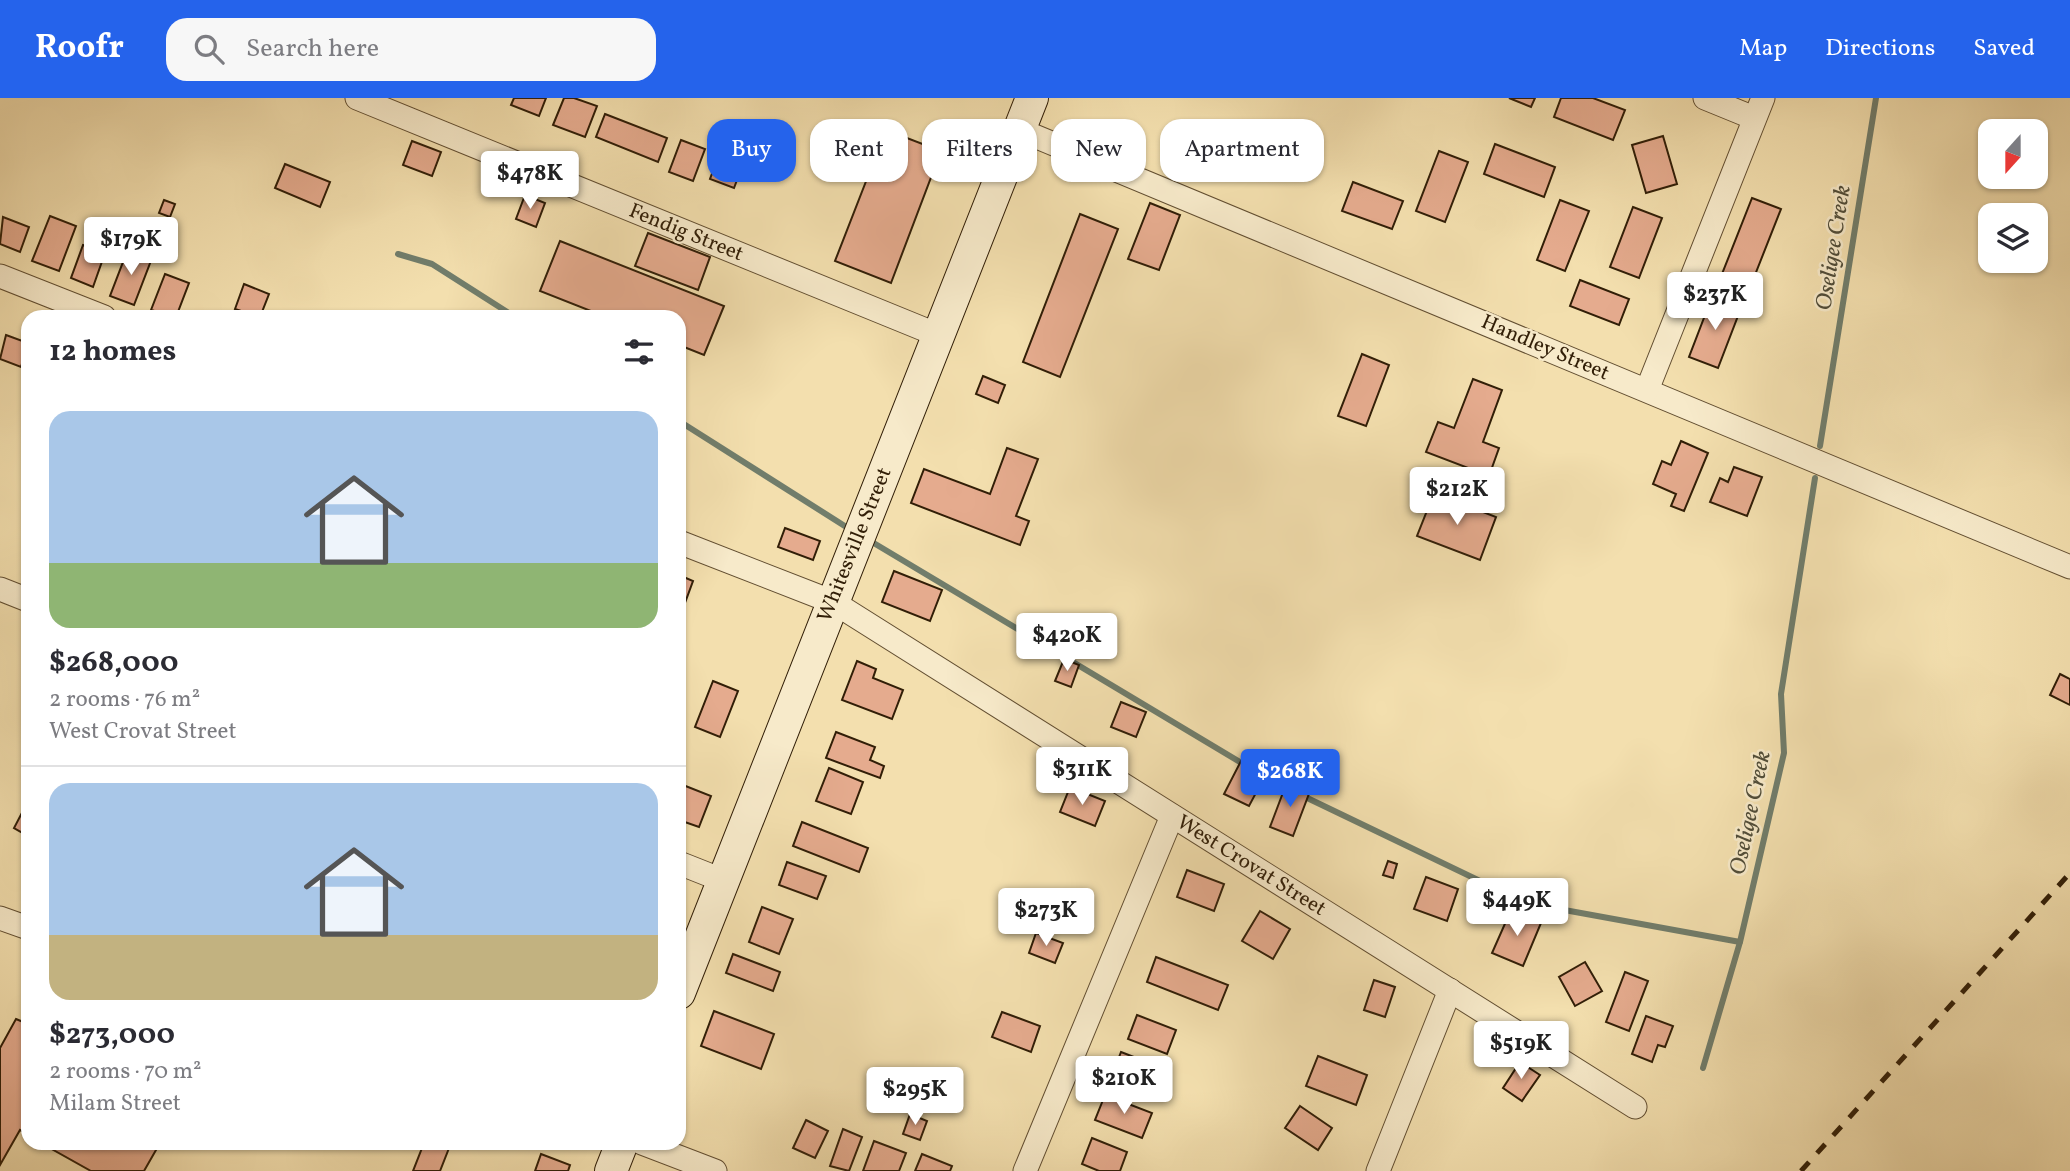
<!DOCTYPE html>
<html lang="en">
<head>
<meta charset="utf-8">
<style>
	:root { --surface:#fff; --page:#f7f7f7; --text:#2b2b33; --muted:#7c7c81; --line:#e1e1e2; --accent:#2563eb }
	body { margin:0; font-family:Vollkorn,serif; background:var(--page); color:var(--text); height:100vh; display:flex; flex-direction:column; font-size:26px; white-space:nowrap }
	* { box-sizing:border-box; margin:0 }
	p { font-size:23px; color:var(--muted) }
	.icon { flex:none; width:38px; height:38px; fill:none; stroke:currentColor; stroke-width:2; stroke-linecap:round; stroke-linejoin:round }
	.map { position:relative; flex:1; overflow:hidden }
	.sheet { position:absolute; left:21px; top:212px; width:665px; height:840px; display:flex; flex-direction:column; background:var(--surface); border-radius:21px; box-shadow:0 2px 5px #0004 }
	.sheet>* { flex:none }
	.hud { position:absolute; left:707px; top:21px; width:665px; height:63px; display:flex; gap:14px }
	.needle { width:46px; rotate:201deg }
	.tools { position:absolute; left:1978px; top:21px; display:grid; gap:14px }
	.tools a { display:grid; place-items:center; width:70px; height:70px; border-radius:14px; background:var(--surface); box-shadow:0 2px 5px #0004; font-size:35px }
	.price { position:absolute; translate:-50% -60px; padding:0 16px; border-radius:7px; background:#fff; color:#222; font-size:23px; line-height:46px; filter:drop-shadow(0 2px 4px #0008) }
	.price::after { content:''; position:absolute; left:50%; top:42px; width:21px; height:16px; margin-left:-10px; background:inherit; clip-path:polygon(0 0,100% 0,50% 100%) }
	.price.current { background:var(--accent); color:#fff }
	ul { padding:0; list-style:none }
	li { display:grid; align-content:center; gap:14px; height:371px; padding:0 28px }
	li+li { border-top:2px solid var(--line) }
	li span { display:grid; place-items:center; height:217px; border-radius:21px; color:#555 }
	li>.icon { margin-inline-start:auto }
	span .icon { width:126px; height:126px; fill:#fffc; stroke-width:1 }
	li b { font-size:30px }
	h2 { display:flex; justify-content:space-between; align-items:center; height:84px; padding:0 28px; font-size:30px }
	.tag { padding:0 24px; border-radius:21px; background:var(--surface); box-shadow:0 2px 5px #0004; font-size:24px; line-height:63px }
	.tag.current { background:var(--accent); color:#fff }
	header { display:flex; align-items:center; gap:42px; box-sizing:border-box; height:98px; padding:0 35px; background:var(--accent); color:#fff }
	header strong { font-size:33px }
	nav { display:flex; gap:38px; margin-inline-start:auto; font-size:24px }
	.search { width:490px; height:63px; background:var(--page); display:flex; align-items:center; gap:18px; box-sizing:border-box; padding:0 24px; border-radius:21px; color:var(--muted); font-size:26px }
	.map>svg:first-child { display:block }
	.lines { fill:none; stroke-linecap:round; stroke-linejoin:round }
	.stream { stroke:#717d6b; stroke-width:6 }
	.building { fill:#e5ab8e; stroke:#311e07; stroke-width:2 }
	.minor-casing { stroke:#624e31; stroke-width:25 }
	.secondary-casing { stroke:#311e07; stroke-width:34 }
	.minor { stroke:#f7eaca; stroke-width:23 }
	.secondary { stroke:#f7eaca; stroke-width:32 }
	.rail { stroke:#311e07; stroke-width:5; stroke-dasharray:12 12; stroke-linecap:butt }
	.labels { text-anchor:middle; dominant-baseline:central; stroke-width:5; stroke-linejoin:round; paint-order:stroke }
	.street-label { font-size:21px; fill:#311e07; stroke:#f7eaca }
	.water-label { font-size:23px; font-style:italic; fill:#514d39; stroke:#f7eaca }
</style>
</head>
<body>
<header>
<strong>Roofr</strong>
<div class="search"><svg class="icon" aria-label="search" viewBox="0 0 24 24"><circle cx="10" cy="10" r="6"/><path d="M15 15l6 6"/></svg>Search here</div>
<nav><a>Map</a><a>Directions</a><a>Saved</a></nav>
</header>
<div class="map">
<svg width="2070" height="1073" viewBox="0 0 2070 1073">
	<rect width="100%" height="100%" fill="#f3dfae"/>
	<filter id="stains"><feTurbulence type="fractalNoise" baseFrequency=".00286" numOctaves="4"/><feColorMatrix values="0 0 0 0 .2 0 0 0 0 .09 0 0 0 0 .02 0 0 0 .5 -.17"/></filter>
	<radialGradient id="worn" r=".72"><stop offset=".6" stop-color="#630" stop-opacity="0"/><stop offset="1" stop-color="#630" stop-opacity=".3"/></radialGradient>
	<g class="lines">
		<!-- stream -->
		<g class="stream">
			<path d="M398 156 432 166 515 219"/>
			<path d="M679 323 851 432"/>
			<path d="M1820 348 1876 0"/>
			<path d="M867 441 1245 667"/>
			<path d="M1257 675 1291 692"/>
			<path d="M1301 697 1526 805 1740 844"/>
			<path d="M1703 970 1740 844 1784 655 1781 596 1815 380"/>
		</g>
	</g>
	<!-- building -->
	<g class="building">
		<path d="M514 0H546L539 18 511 7Z"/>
		<path d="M564 0H574L597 8 585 39 553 27Z"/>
		<path d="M1509 0H1535L1531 9Z"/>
		<path d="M1561 0H1593L1625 12 1613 42 1554 19Z"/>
		<path d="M605 16 667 40 658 64 596 39Z"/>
		<path d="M886 32 941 53 891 185 835 163Z"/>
		<path d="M1663 38 1677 86 1646 95 1632 47Z"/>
		<path d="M681 42 705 51 693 83 669 74Z"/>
		<path d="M412 43 441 54 432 78 403 67Z"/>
		<path d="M1495 46 1555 69 1544 99 1484 76Z"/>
		<path d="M1439 53 1468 64 1445 124 1416 113Z"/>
		<path d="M719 57 743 66 734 90 710 81Z"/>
		<path d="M285 66 330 84 320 109 275 90Z"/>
		<path d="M1353 84 1403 103 1392 131 1342 113Z"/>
		<path d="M525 97 545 105 536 129 516 121Z"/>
		<path d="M1752 100 1781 111 1751 187 1722 176Z"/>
		<path d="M164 102 175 106 170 119 159 115Z"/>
		<path d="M1560 102 1589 113 1565 173 1537 162Z"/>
		<path d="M1150 105 1180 117 1159 172 1128 161Z"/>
		<path d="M1633 109 1662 120 1639 180 1610 169Z"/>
		<path d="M1080 116 1118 131 1060 279 1023 264Z"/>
		<path d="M50 118 76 128 59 173 32 163Z"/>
		<path d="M3 119 29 129 20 154 0 146Z"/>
		<path d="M648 135 710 159 698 192 635 168Z"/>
		<path d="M560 143 724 208 704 257 679 247V219H606L540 193Z"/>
		<path d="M83 147 105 155 93 189 71 180Z"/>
		<path d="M128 151 152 160 134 207 110 198Z"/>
		<path d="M165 176 189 185 176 219 151 212Z"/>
		<path d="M1580 182 1629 201 1619 227 1570 208Z"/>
		<path d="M244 186 269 196 260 219 235 211Z"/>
		<path d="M1712 199 1741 210 1718 270 1689 259Z"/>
		<path d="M6 237 28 245 21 269 0 261Z"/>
		<path d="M1362 256 1389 267 1366 328 1338 318Z"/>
		<path d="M983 278 1005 287 998 305 976 296Z"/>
		<path d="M1473 281 1502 292 1483 344 1499 350 1489 378 1426 354 1438 324 1454 330Z"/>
		<path d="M1681 343 1708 355 1684 413 1671 408 1676 396 1653 386 1662 363 1671 367Z"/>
		<path d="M1007 350 1038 361 1016 418 1029 423 1020 447 911 405 924 371 990 396Z"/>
		<path d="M1734 369 1762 379 1747 418 1710 404 1720 380 1728 384Z"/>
		<path d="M1434 395 1496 419 1480 462 1417 438Z"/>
		<path d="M785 430 820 443 813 462 778 449Z"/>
		<path d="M894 473 942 492 930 523 882 504Z"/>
		<path d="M679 477 693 483 682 513 679 512Z"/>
		<path d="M1064 561 1079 567 1071 589 1055 583Z"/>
		<path d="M857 563 876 571 873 580 903 592 892 621 842 602Z"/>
		<path d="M2060 576 2070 581V607L2050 597Z"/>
		<path d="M713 583 738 593 720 639 695 629Z"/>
		<path d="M1121 604 1146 614 1136 639 1111 629Z"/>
		<path d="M836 634 875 649 870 662 884 668 880 680 826 660Z"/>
		<path d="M1241 663 1266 676 1249 708 1224 696Z"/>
		<path d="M829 670 863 684 851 716 816 703Z"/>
		<path d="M1287 684 1310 693 1293 738 1270 729Z"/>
		<path d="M683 687 711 698 699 729 679 722V697Z"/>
		<path d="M1070 689 1105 703 1095 728 1060 714Z"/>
		<path d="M25 709 28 710V738L14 730Z"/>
		<path d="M802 724 868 750 859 774 793 748Z"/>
		<path d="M1388 763 1397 766 1393 780 1383 777Z"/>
		<path d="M787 764 826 778 817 801 779 787Z"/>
		<path d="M1187 772 1224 786 1214 813 1177 799Z"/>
		<path d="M1426 779 1458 791 1447 823 1414 811Z"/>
		<path d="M762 809 793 821 779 856 749 844Z"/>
		<path d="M1511 812 1541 825 1523 868 1492 855Z"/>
		<path d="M1260 813 1290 831 1273 861 1242 843Z"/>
		<path d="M1036 835 1063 845 1055 865 1029 855Z"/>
		<path d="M733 856 780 874 773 893 726 875Z"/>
		<path d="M1156 859 1228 887 1218 912 1147 884Z"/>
		<path d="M1585 864 1602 893 1575 908 1559 879Z"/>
		<path d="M1625 874 1648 883 1629 933 1606 924Z"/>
		<path d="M1374 882 1395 889 1385 919 1364 912Z"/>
		<path d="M714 913 774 936 761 971 701 948Z"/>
		<path d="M1002 914 1040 928 1031 954 992 939Z"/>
		<path d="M1137 917 1176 932 1167 956 1128 941Z"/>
		<path d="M1646 918 1673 928 1665 949 1658 947 1652 964 1632 956Z"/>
		<path d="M16 921 28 926V1037L20 1032 0 1067V950Z"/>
		<path d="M1121 954 1152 966 1141 995 1110 983Z"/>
		<path d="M1318 958 1367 977 1356 1007 1306 988Z"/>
		<path d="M1520 964 1540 977 1522 1003 1503 990Z"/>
		<path d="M1105 997 1152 1015 1142 1040 1095 1022Z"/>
		<path d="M1300 1008 1332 1030 1318 1052 1285 1030Z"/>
		<path d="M910 1016 927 1023 920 1042 903 1036Z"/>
		<path d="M806 1022 828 1033 815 1060 793 1050Z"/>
		<path d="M843 1031 862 1039 849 1073 830 1068Z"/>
		<path d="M1092 1040 1127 1054 1120 1073H1099L1082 1066Z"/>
		<path d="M874 1043 906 1055 899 1073H863Z"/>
		<path d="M41 1045H160L144 1073H91Z"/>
		<path d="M424 1045H451L440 1073H413Z"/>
		<path d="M541 1056 570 1067 568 1073H535Z"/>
		<path d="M922 1056 952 1068 950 1073H915Z"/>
	</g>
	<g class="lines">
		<defs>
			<g id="minor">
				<path d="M357 0 938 237"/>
				<path d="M1705 0 1754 20"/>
				<path d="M1020 32 2070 469"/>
				<path d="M0 178 104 219"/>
				<path d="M1647 292 1763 0"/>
				<path d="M679 444 833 504 1635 1009"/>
				<path d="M0 491 28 502"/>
				<path d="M679 765 722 782"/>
				<path d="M0 820 28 830"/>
				<path d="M642 1045 715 1073"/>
				<path d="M1025 1073 1172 718"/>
				<path d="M1378 1073 1450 892"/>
			</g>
			<g id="secondary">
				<path d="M679 895 1032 0"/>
				<path d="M611 1073 622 1045"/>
			</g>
		</defs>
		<!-- minor casing -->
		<use href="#minor" class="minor-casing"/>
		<!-- secondary casing -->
		<use href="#secondary" class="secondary-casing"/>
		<!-- minor -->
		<use href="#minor" class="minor"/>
		<!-- secondary -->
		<use href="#secondary" class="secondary"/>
		<!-- rail -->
		<path class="rail" d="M1801 1073 2070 775"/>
	</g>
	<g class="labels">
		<!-- street labels -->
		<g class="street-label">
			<text transform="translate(686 135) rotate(22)">Fendig Street</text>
			<text transform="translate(1545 250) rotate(23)">Handley Street</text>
			<text transform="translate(855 447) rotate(-68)">Whitesville Street</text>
			<text transform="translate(1251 768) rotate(32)">West Crovat Street</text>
		</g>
		<!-- water labels -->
		<g class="water-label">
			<text transform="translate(1834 150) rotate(-81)">Oseligee Creek</text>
			<text transform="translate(1751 715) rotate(-78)">Oseligee Creek</text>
		</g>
	</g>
	<rect width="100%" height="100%" filter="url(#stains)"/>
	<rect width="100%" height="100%" fill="url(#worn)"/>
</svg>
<div class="tools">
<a><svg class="needle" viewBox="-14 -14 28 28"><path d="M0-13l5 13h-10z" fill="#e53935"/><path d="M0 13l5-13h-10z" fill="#7c7c81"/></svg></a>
<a><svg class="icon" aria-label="layers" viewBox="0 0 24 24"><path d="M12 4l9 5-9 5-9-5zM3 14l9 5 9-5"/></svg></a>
</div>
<b class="price" style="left:530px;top:113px">$478K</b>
<b class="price" style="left:131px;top:179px">$179K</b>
<b class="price" style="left:1715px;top:234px">$237K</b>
<b class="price" style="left:1457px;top:429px">$212K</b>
<b class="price" style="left:1067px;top:575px">$420K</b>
<b class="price" style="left:1082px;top:709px">$311K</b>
<b class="price current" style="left:1290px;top:711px">$268K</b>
<b class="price" style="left:1517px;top:840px">$449K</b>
<b class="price" style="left:1046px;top:850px">$273K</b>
<b class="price" style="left:1521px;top:983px">$519K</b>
<b class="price" style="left:1124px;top:1018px">$210K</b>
<b class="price" style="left:915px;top:1029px">$295K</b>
<div class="hud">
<a class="tag current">Buy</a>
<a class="tag">Rent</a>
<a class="tag">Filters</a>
<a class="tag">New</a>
<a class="tag">Apartment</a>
</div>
<section class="sheet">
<h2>12 homes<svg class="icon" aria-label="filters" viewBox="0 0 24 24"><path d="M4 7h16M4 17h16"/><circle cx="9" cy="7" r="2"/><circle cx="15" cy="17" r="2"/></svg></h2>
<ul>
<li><span style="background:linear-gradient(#a9c7e8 70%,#8fb573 0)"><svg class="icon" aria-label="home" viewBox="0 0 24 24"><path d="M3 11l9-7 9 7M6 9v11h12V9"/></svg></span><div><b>$268,000</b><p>2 rooms · 76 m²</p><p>West Crovat Street</p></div></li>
<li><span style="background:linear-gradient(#a9c7e8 70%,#c2b280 0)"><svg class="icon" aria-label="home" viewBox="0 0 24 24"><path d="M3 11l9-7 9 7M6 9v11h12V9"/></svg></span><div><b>$273,000</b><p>2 rooms · 70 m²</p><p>Milam Street</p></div></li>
</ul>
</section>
</div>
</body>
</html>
